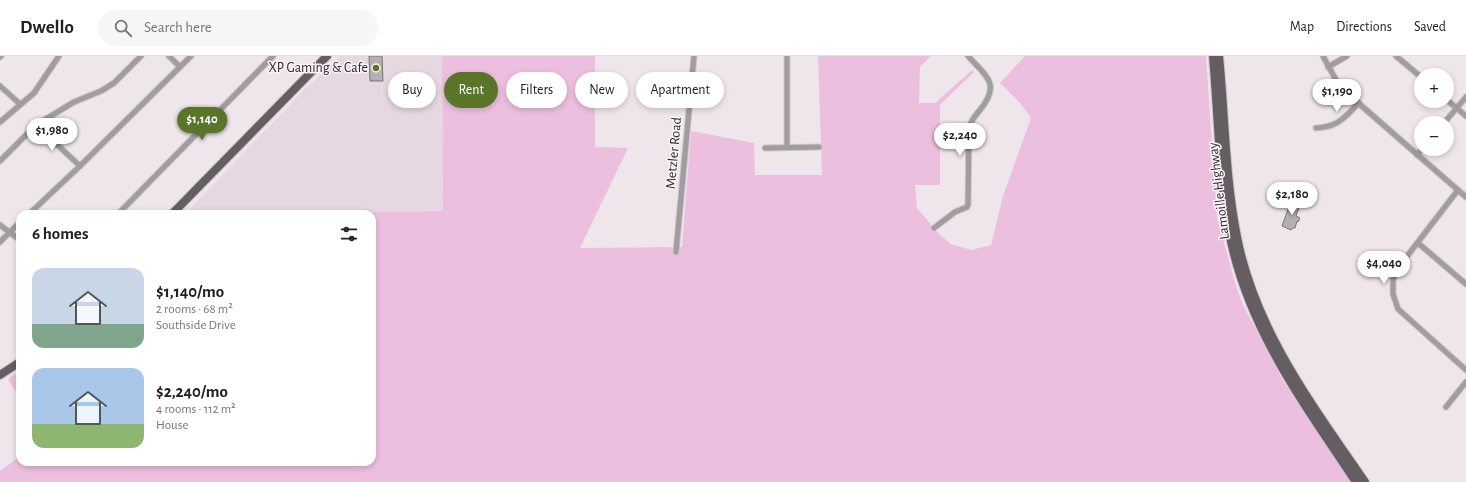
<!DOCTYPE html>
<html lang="en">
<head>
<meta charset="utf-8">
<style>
	:root { --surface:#fff; --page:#f6f6f6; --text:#222; --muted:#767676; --line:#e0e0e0; --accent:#58752a }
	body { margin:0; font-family:"Alegreya Sans",sans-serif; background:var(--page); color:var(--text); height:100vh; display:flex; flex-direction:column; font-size:15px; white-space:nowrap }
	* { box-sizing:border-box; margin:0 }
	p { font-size:13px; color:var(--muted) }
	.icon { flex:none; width:22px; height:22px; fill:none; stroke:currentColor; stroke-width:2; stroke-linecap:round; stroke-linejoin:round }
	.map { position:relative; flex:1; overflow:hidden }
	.side { position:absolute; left:16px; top:154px; width:360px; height:256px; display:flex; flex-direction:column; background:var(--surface); border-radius:12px; box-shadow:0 2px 6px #0003 }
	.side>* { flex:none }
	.hud { position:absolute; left:388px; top:16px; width:380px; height:36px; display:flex; gap:8px }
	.tools { position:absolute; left:1414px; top:12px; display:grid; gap:8px }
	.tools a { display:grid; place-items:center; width:40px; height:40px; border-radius:50%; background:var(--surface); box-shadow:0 2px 6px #0003; font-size:20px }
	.price { position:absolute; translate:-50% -34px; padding:0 9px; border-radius:14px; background:#fff; color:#222; font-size:13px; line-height:26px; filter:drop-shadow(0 1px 2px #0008) }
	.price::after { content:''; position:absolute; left:50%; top:24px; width:12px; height:9px; margin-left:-6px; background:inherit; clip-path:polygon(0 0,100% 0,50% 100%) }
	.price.active { background:var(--accent); color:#fff }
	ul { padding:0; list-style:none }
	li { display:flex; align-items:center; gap:12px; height:100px; padding:0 16px }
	li span { display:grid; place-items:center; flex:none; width:112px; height:80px; border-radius:12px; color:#555 }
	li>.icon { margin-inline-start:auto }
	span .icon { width:48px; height:48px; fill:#fffc; stroke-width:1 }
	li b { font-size:17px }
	h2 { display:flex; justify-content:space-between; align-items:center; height:48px; padding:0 16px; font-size:17px }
	.tag { padding:0 14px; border-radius:18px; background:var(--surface); box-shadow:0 2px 6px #0003; font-size:14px; line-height:36px }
	.tag.active { background:var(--accent); color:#fff }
	header { display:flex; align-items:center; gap:24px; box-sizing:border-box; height:56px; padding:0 20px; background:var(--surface); border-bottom:1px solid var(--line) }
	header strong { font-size:19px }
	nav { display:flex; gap:22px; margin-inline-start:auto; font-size:14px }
	.search { width:280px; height:36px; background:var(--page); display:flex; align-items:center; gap:10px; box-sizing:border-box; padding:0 14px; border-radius:22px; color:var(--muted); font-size:15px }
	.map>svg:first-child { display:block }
	.built { fill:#e6d7e1 }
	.green { fill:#edbfdf }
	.building { fill:#b6aeb3; stroke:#7b7479 }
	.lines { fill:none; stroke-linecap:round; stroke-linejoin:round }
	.street-casing { stroke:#cbc4c9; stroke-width:7 }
	.primary-casing { stroke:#cbc4c9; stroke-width:10 }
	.street { stroke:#a09c9f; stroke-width:5 }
	.primary { stroke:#645e62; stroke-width:8 }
	.poi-dot { fill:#58752a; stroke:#fbf3f8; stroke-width:1.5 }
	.labels { text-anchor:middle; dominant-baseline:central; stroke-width:3; stroke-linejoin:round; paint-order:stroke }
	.poi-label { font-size:14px; fill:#2d2a2c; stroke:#fbf3f8; text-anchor:end }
	.street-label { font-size:14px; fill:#2d2a2c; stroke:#fbf3f8 }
</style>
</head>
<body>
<header>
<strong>Dwello</strong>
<div class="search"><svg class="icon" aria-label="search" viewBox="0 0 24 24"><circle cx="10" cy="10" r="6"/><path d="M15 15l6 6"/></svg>Search here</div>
<nav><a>Map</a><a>Directions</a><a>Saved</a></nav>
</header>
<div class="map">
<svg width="1466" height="426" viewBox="0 0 1466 426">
	<rect width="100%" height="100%" fill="#eee6eb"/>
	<!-- built -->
	<path class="built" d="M341 0H442L443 155 185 158 306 32Z"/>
	<!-- green -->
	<g class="green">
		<path d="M442 0H595V91L628 92 580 192 682 191 691 75 754 87 755 119H822L818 0H931L920 11 919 47H935L972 14 974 16 940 49V129H915L917 152 939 178 951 188 971 194 991 189 1003 140 1031 62 1020 47 1000 27 1025 0H1206L1217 161 1236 230 1244 251 1284 326 1351 426H0V415L20 400V406H372V158H184L443 155Z"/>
		<path d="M20 314V343L8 323Z"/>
	</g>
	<!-- building -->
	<g class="building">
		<path d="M369 0H382L383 25H370Z"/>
		<path d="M1291 145 1300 149 1296 160 1300 162 1298 166 1297 165 1295 172H1293L1291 174 1282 170Z"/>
	</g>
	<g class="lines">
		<defs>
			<g id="street">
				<path d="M169 0 180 11"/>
				<path d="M787 0V91"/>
				<path d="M1323 0 1336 24 1356 45 1466 141"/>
				<path d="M1396 0 1421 21"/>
				<path d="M0 1 1 0"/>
				<path d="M1328 11 1347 0"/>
				<path d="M0 30 20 48"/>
				<path d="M1447 44 1466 60"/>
				<path d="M0 66 34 37 59 0"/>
				<path d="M1444 67 1466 41"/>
				<path d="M36 69 80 110"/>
				<path d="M1316 72C1338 71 1344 62 1359 47"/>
				<path d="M765 92 819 91"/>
				<path d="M1417 99 1422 93"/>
				<path d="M0 105 36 69 74 46 101 35 114 27 141 0"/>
				<path d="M1458 134 1398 212 1393 224V238L1398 253 1466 314"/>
				<path d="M29 158 80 110 191 0"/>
				<path d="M118 158 273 0"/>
				<path d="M0 169 20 184"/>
				<path d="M934 172 955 156 967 151 968 149 969 73C971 65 974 61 980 54 1001 28 987 21 968 0"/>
				<path d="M0 186 20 166"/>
				<path d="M1418 187 1466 228"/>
				<path d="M676 196 694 0"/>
				<path d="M1446 351 1466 326"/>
			</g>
			<g id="primary">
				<path d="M1213 0C1218 58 1219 117 1229 175 1246 270 1304 348 1356 426"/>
				<path d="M1219 0C1225 60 1225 121 1237 181 1255 274 1313 350 1365 426"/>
				<path d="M172 158 327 0"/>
				<path d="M0 319 20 306"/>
			</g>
		</defs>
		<!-- street casing -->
		<use href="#street" class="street-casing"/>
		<!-- primary casing -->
		<use href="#primary" class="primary-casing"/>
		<!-- street -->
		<use href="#street" class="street"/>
		<!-- primary -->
		<use href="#primary" class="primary"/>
	</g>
	<!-- markers -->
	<circle class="poi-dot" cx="376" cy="12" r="4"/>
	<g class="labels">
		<!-- poi labels -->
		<g class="poi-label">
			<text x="368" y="12">XP Gaming &amp; Cafe</text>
		</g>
		<!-- street labels -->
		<g class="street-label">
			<text transform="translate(674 97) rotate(-85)">Metzler Road</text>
			<text transform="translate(1219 135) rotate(-97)">Lamoille Highway</text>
		</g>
	</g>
</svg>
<div class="tools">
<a>+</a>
<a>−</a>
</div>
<b class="price" style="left:1337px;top:57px">$1,190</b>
<b class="price active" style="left:202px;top:85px">$1,140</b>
<b class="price" style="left:52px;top:96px">$1,980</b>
<b class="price" style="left:960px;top:101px">$2,240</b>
<b class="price" style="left:1292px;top:160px">$2,180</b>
<b class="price" style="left:1384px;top:229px">$4,040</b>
<div class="hud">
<a class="tag">Buy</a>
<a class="tag active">Rent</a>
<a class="tag">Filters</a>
<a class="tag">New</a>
<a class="tag">Apartment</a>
</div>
<section class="side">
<h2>6 homes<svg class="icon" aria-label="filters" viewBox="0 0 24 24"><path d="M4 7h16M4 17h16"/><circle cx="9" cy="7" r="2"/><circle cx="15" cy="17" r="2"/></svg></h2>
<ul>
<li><span style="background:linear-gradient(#c9d6e8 70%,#7fa58c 0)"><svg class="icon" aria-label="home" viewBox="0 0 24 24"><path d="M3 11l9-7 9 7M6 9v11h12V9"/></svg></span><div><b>$1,140/mo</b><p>2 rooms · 68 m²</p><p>Southside Drive</p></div></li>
<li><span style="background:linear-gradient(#a9c7e8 70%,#8fb573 0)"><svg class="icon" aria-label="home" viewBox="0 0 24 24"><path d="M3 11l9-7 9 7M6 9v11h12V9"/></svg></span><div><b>$2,240/mo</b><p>4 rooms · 112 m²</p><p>House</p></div></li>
</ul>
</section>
</div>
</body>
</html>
